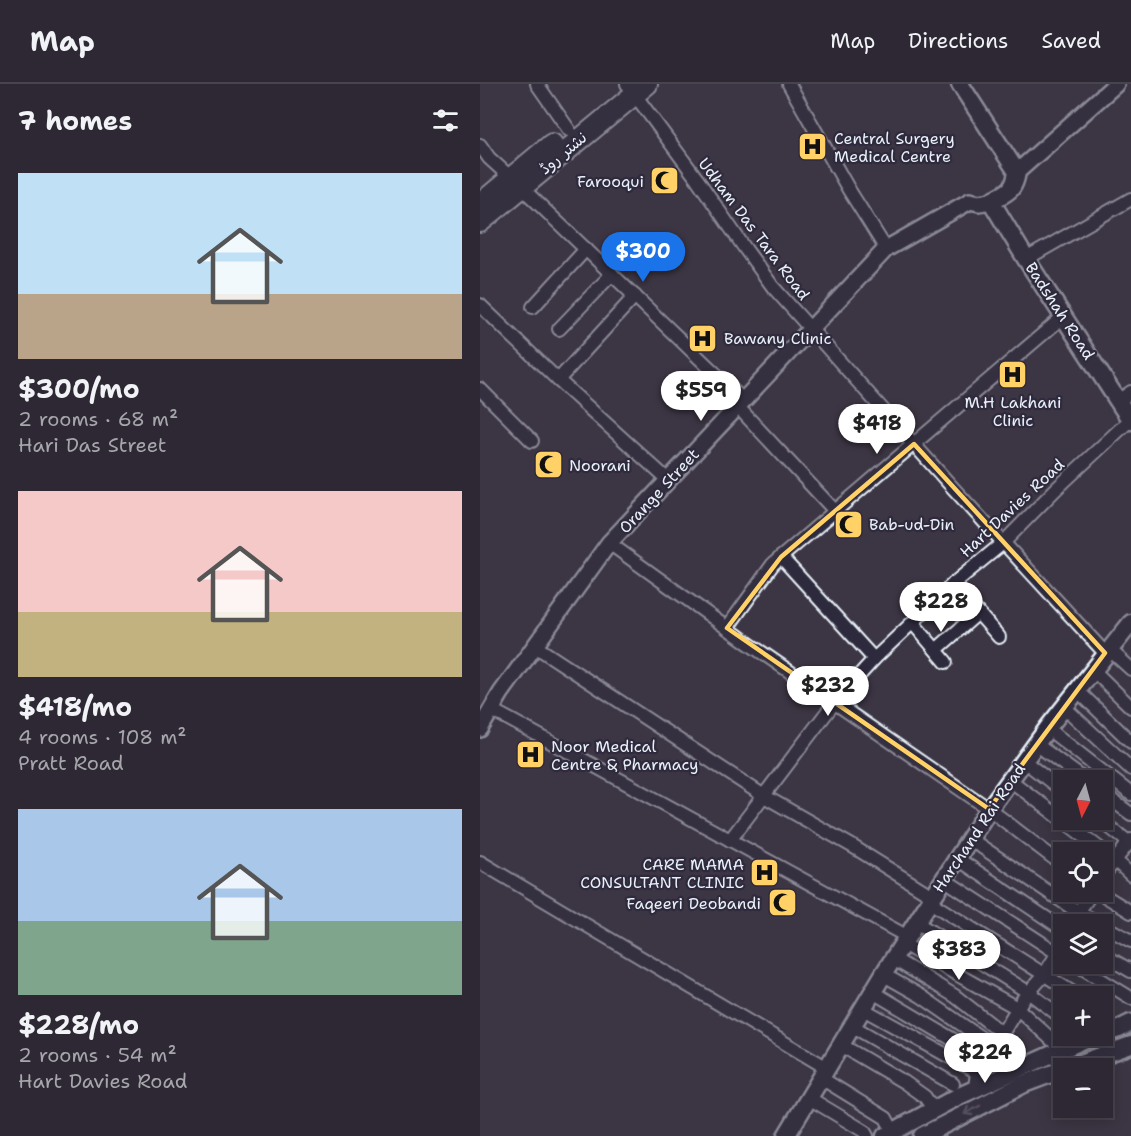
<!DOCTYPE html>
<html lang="en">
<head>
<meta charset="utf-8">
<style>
	:root { --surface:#2d2833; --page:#39343f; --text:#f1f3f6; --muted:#a7a6ac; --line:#48444e; --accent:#1a73e8 }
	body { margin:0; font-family:"Shantell Sans","Playpen Sans Arabic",sans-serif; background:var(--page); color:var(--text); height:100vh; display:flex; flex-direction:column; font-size:22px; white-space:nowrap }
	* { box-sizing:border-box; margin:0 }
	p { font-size:20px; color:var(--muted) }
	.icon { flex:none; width:33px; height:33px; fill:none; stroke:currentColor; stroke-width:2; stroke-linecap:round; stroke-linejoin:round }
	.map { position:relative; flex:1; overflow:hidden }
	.panel { display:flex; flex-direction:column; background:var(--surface); width:480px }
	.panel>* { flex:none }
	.needle { width:39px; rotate:186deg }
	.tools { position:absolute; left:573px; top:686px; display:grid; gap:12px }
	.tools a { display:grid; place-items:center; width:60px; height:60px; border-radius:0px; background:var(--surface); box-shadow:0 3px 15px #0003,0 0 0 2px var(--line); font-size:30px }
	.price { position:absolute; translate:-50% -51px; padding:0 14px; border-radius:21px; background:#fff; color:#222; font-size:20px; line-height:39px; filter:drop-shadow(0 2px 3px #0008) }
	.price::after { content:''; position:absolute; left:50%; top:36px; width:18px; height:14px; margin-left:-9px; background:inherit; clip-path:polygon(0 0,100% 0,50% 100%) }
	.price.selected { background:var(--accent); color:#fff }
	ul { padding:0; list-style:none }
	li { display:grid; align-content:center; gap:12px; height:318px; padding:0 18px }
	li span { display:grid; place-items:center; height:186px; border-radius:0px; color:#555 }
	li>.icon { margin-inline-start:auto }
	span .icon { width:108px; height:108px; fill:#fffc; stroke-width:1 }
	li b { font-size:26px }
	h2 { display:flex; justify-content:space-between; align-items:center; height:72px; padding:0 18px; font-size:26px }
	header { display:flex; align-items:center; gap:36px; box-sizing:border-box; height:84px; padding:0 30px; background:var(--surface); border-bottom:2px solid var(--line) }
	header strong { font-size:28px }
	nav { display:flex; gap:33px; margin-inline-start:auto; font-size:21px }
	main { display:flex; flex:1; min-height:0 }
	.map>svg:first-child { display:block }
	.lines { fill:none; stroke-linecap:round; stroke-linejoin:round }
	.minor-casing { stroke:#e8f1f8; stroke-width:16 }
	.tertiary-casing { stroke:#e8f1f8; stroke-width:20 }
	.secondary-casing { stroke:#e8f1f8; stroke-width:21 }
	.primary-casing { stroke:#e8f1f8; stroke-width:24 }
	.minor { stroke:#2f2a3d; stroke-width:12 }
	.tertiary { stroke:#2f2a3d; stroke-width:15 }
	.secondary { stroke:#2f2a3d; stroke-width:16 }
	.primary { stroke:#2f2a3d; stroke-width:20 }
	.oneway { stroke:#70707e }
	.marked { fill:none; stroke:#ffd166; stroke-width:4.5; stroke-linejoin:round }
	.labels { text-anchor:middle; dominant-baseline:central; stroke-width:4.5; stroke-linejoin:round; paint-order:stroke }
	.poi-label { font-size:16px; fill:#e8f1f8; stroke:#2f2a3d; text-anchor:start }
	.street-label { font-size:16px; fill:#e8f1f8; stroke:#2f2a3d }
</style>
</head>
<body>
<header>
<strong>Map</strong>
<nav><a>Map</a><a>Directions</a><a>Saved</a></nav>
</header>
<main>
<section class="panel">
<h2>7 homes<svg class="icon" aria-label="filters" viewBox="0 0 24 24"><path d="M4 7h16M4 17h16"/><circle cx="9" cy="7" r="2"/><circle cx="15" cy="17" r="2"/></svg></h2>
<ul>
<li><span style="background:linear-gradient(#bfe0f5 65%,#b9a48a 0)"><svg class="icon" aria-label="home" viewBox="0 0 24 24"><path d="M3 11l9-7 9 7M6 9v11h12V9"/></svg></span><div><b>$300/mo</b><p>2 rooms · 68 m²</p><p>Hari Das Street</p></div></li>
<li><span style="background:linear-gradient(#f6c9c9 65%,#c2b280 0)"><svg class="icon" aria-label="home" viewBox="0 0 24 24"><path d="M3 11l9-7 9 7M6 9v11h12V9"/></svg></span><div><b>$418/mo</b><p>4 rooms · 108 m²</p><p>Pratt Road</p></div></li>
<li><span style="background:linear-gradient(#a9c7e8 60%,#7fa58c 0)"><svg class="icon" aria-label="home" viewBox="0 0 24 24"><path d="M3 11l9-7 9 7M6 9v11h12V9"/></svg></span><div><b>$228/mo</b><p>2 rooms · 54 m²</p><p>Hart Davies Road</p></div></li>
</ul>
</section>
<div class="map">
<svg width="651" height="1052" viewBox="0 0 651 1052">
	<rect width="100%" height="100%" fill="#3c3544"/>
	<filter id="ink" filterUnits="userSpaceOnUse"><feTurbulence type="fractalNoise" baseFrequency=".0167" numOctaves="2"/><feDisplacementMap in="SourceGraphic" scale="12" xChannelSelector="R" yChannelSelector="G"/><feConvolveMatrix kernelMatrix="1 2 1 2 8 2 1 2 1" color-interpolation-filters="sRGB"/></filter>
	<g filter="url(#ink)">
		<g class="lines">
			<defs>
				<g id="minor">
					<path d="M57 0 89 46"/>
					<path d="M147 0 217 95 266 166 293 203 473 404 625 569"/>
					<path d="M309 0 369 106 406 165"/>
					<path d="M0 61 9 74 31 94"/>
					<path d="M41 103 264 317"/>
					<path d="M546 175 651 115"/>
					<path d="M0 221 78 296 189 397"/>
					<path d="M53 223 106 165"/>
					<path d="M79 245 132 190"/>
					<path d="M78 296 155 212"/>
					<path d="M0 305 52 357"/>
					<path d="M638 317 651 308"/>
					<path d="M258 323 355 427"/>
					<path d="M129 459 268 559 509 725 584 782"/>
					<path d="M301 473 394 575"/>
					<path d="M473 500 519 553"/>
					<path d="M433 539 466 578"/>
					<path d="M247 544 293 480 584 232"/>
					<path d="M55 562 284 712 372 762 454 813"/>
					<path d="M629 565 651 585"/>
					<path d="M456 566 498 529"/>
					<path d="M613 586 651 623"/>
					<path d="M597 606 651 658"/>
					<path d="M584 623 651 685"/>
					<path d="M12 626 428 853"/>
					<path d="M567 644 651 710"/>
					<path d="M556 660 605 696"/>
					<path d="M544 677 584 708"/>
					<path d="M530 696 635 776 651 791"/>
					<path d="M622 709 651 730"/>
					<path d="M619 735 651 760"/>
					<path d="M490 755 598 828 621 840"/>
					<path d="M250 756 354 619 394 575 473 500 523 459 575 406 650 336"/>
					<path d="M478 775 584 846"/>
					<path d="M0 778 347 984"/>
					<path d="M622 793 651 756"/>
					<path d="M465 796 582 872"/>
					<path d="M617 807 651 828"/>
					<path d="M450 818 598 912"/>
					<path d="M437 839 548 908 584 935"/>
					<path d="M595 840 598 828 613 807"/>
					<path d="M622 841 651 857"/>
					<path d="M423 860 537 924 583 966"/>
					<path d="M622 870 651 887"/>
					<path d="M414 875 475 912 522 949"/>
					<path d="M594 879 651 914"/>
					<path d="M404 891 441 912 514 963"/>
					<path d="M393 908 504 974"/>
					<path d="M383 925 497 988"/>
					<path d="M622 927 626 929"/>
					<path d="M372 942 473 1000"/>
					<path d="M361 961 424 998 445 1013 453 1025"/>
					<path d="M341 994 406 1034 413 1047"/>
					<path d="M495 1004 497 988 504 974 514 963 543 915 564 891 584 859"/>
					<path d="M329 1014 384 1047 387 1052"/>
				</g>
				<g id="tertiary">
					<path d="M537 88 636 0"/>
					<path d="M0 645 21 609 129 459 406 165 490 117 499 119 511 117"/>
				</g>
				<g id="secondary">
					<path d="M480 0 537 88C534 108 527 108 511 117L546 175 651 337"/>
					<path d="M622 950 639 945 651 939"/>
					<path d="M587 984 651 961"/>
					<path d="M306 1052 406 886 509 725 570 641 651 539"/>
					<path d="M405 1052 477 1013 608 954 620 951"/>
					<path d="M442 1052 544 1000 584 985"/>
				</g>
				<g id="primary">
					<path d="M0 120 72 60"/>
					<path d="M0 138 167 0"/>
				</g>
			</defs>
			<!-- minor casing -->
			<use href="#minor" class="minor-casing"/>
			<!-- tertiary casing -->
			<use href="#tertiary" class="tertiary-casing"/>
			<!-- secondary casing -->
			<use href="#secondary" class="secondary-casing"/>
			<!-- primary casing -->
			<use href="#primary" class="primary-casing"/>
			<!-- minor -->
			<use href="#minor" class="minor"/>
			<!-- tertiary -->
			<use href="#tertiary" class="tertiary"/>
			<!-- secondary -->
			<use href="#secondary" class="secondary"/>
			<!-- primary -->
			<use href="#primary" class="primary"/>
		</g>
		<!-- one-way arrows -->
		<defs><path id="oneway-shaft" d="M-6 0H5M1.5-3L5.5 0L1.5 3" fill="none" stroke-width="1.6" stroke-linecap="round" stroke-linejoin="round" transform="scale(1.5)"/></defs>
		<use class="oneway" href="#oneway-shaft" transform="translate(492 1026) rotate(152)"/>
	</g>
	<!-- marked area -->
	<path d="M0 0H651V1052H0ZM434 360 625 569 509 725 247 544 301 473Z" fill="#3c3544" fill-opacity=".55" fill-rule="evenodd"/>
	<path class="marked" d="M434 360 625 569 509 725 247 544 301 473Z"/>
	<!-- icons -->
	<defs>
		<symbol id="hospital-square" viewBox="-11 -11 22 22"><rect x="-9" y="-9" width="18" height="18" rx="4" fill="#ffd166" stroke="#2f2a3d"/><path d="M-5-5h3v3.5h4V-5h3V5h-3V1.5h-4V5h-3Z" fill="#111"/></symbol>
		<symbol id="mosque-square" viewBox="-11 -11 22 22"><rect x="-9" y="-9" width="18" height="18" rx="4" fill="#ffd166" stroke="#2f2a3d"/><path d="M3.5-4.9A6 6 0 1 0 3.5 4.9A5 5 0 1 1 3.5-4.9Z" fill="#111"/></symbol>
	</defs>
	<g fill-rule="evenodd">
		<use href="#hospital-square" x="316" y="46" width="33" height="33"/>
		<use href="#mosque-square" x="168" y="80" width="33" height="33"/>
		<use href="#hospital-square" x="206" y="238" width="33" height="33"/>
		<use href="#hospital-square" x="516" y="274" width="33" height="33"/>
		<use href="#mosque-square" x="52" y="364" width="33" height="33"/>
		<use href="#mosque-square" x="352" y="424" width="33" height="33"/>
		<use href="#hospital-square" x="34" y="654" width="33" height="33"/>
		<use href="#hospital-square" x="268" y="772" width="33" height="33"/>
		<use href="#mosque-square" x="286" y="802" width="33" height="33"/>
	</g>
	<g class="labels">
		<!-- poi labels -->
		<g class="poi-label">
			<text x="354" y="54">Central Surgery<tspan x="354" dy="18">Medical Centre</tspan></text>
			<text x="164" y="97" text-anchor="end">Farooqui</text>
			<text x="244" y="254">Bawany Clinic</text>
			<text x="533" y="318" text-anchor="middle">M.H Lakhani<tspan x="533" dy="18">Clinic</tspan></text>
			<text x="89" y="381">Noorani</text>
			<text x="389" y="440">Bab-ud-Din</text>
			<text x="71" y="662">Noor Medical<tspan x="71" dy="18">Centre &amp; Pharmacy</tspan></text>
			<text x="264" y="780" text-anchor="end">CARE MAMA<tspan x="264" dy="18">CONSULTANT CLINIC</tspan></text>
			<text x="281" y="819" text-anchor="end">Faqeeri Deobandi</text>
		</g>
		<!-- street labels -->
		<g class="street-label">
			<text transform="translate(83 69) rotate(-40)">نشتر روڈ</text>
			<text transform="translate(274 145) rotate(53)">Udham Das Tara Road</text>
			<text transform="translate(580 227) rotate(57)">Badshah Road</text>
			<text transform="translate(179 407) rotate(-47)">Orange Street</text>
			<text transform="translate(532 424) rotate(-43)">Hart Davies Road</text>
			<text transform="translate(499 744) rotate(-56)">Harchand Rai Road</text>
		</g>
	</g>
</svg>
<div class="tools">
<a><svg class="needle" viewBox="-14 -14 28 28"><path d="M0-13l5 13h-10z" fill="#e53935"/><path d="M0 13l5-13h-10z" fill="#a7a6ac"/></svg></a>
<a><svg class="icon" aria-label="locate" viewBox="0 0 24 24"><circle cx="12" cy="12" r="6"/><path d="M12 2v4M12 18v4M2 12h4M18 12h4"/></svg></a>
<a><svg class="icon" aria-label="layers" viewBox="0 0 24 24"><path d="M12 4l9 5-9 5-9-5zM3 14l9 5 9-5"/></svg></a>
<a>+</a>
<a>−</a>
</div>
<b class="price selected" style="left:163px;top:199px">$300</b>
<b class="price" style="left:221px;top:338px">$559</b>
<b class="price" style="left:397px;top:371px">$418</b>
<b class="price" style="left:461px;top:549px">$228</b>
<b class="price" style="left:348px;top:633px">$232</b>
<b class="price" style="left:479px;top:897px">$383</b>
<b class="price" style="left:505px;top:1000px">$224</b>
</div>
</main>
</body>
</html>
